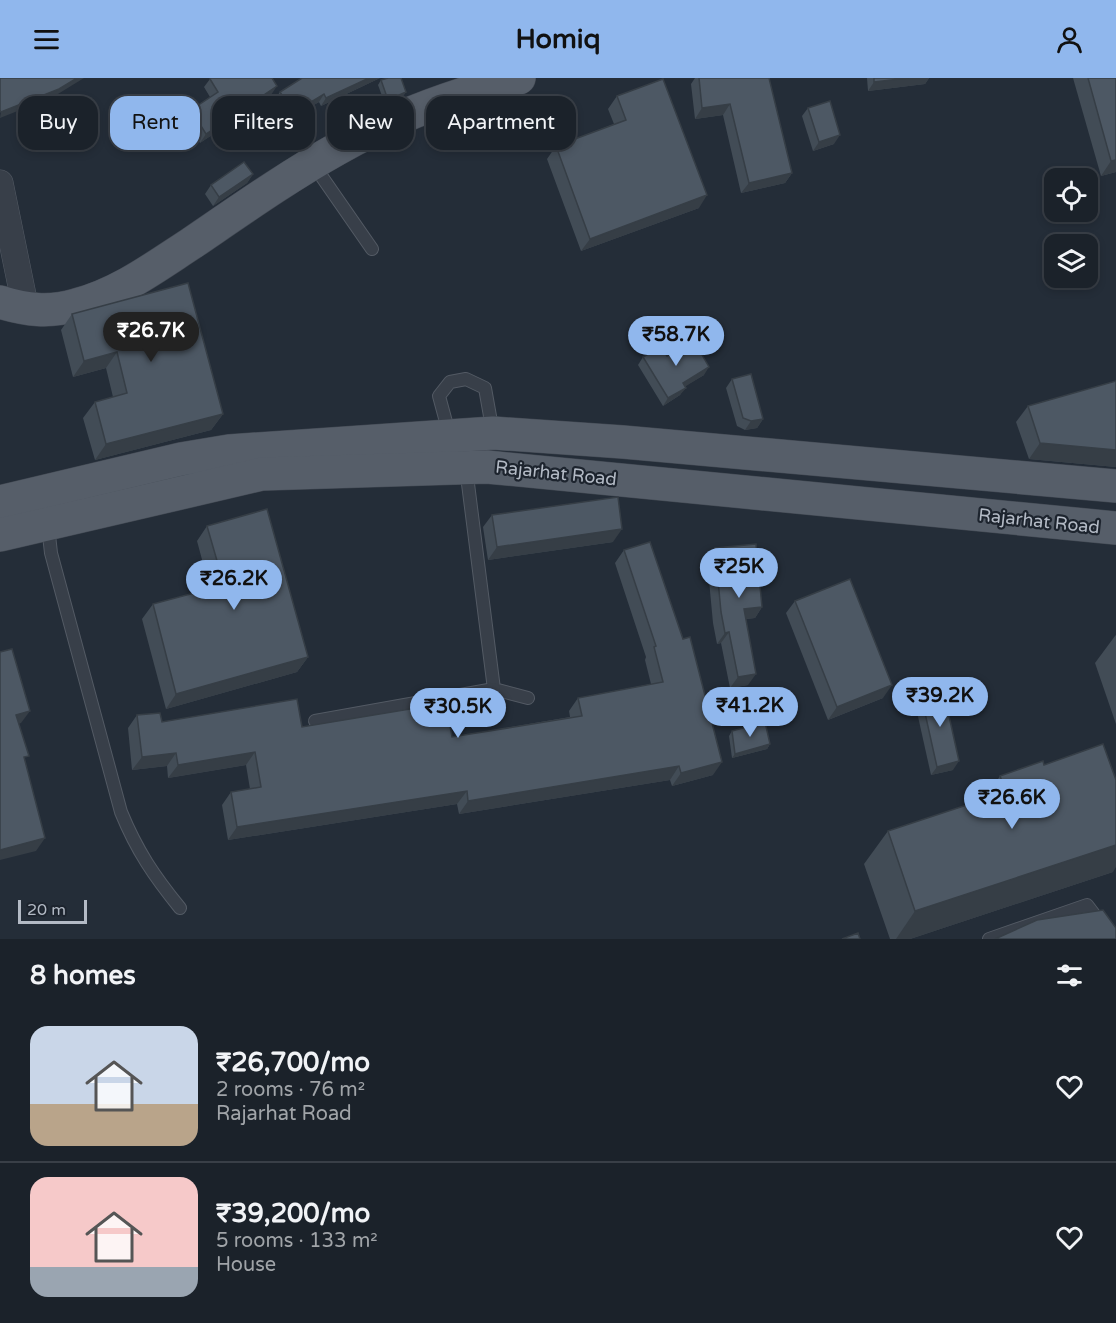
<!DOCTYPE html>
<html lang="en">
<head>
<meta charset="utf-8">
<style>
	:root { --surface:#1b222a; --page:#242a32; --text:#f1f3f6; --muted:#a0a4a8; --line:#393f47; --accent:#90b7ed }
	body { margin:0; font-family:"Varela Round",sans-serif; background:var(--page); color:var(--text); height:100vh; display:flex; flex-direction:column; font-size:22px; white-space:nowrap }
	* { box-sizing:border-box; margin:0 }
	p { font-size:20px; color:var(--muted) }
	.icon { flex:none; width:33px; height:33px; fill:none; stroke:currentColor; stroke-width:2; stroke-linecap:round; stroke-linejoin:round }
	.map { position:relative; height:861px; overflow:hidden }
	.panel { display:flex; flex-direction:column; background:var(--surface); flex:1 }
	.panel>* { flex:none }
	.guide { position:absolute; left:18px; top:18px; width:600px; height:54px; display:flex; gap:12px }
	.buttons { position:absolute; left:1044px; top:90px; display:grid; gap:12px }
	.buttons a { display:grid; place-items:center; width:54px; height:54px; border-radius:12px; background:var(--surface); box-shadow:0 3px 9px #0003,0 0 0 2px var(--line); font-size:30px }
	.scale { position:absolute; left:18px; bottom:15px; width:69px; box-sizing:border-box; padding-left:6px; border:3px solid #b3bac5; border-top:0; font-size:16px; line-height:21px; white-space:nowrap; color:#b3bac5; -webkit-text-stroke:4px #1d242e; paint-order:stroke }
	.price { position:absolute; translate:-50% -51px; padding:0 14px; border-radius:21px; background:var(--accent); color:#111; font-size:20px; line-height:39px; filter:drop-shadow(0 2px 3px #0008) }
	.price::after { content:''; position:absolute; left:50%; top:36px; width:18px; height:14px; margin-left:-9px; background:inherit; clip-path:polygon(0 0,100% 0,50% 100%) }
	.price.active { background:#222; color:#fff }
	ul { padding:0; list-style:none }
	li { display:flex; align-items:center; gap:18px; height:150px; padding:0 30px }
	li+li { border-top:2px solid var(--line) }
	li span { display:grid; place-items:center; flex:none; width:168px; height:120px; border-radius:18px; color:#555 }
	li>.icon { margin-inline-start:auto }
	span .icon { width:72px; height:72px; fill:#fffc; stroke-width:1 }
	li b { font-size:26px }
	h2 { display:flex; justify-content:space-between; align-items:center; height:72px; padding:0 30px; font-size:26px }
	.pill { padding:0 21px; border-radius:18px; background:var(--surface); box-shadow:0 3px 9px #0003,0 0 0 2px var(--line); font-size:21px; line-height:54px }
	.pill.active { background:var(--accent); color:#111 }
	header { display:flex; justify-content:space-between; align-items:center; height:78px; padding:0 30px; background:var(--accent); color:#111; font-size:27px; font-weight:700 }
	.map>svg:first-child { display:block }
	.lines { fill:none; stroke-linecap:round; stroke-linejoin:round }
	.service-casing { stroke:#535a64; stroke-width:14 }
	.minor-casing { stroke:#535a64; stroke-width:27 }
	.primary-casing { stroke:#414852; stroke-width:34 }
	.service { stroke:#383f49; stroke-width:12 }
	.minor { stroke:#383f49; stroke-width:26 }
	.primary { stroke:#565e69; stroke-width:33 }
	.wall { fill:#424c56 }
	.shaded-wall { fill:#363e46 }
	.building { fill:#4d5864; stroke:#363e46; stroke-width:1.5 }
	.labels { text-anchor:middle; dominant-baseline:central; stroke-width:4.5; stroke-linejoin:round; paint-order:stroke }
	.street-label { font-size:18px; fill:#b3bac5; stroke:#1d242e }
</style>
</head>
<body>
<header><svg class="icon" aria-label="menu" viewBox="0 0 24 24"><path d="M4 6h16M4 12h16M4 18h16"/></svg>Homiq<svg class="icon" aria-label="person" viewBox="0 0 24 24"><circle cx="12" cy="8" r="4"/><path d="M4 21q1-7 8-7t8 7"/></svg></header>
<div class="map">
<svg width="1116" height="861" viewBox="0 0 1116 861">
	<rect width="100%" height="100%" fill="#242d38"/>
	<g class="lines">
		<defs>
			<g id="service">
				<path d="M313 86 372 171"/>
				<path d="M449 355 439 318 450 304 466 301 485 310 493 355"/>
				<path d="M466 390 494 611 528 620"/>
				<path d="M48 448 51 475 121 734C137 773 154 798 180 830"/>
				<path d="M315 643 494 611"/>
				<path d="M989 861 1087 827 1113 861"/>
			</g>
			<path id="minor" d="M0 105 26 232"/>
			<g id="primary">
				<path d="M0 224C26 232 49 235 76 227 119 216 155 189 192 165 239 133 287 99 337 71 394 38 456 16 519 0"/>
				<path d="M0 424 181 381 229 373 493 355 623 364 1116 408"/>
				<path d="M0 457 262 396 487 389 1116 450"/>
			</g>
		</defs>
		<!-- service casing -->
		<use href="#service" class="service-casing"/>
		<!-- minor casing -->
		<use href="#minor" class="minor-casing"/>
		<!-- primary casing -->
		<use href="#primary" class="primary-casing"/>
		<!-- service -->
		<use href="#service" class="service"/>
		<!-- minor -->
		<use href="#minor" class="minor"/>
		<!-- primary -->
		<use href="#primary" class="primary"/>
	</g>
	<!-- wall -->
	<g class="wall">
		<path d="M380 0 321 28 319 24 287 42 275 21 280 14Z"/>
		<path d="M695 0H769L792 95 785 105 741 115 723 37 695 41 691 6Z"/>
		<path d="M867 0H929L925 6 868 13Z"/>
		<path d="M1073 0H1116V94L1101 98Z"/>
		<path d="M210 1 271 17 200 65 185 40 191 32 210 19 204 9Z"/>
		<path d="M381 2 406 14 403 18 385 26 378 7Z"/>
		<path d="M617 18 699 130 581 173 547 81 556 68 614 46 608 31Z"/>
		<path d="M808 30 834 66 813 73 802 38Z"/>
		<path d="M253 96 247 105 213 128 205 116 211 107Z"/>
		<path d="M72 236 223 336 211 352 95 382 83 340 95 324 113 319 106 290 73 299 61 252Z"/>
		<path d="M643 279 704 297 685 308 680 317 663 328 638 287Z"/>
		<path d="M732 301 763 341 757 350 745 352 737 348 726 310Z"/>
		<path d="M1116 303V389L1029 381 1016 344 1028 328Z"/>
		<path d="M492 437 613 464 488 482 483 449Z"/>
		<path d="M207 448 308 579 297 594 166 631 142 541 153 526 210 511 197 463Z"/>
		<path d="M715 470 762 529 755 540 746 541 748 607 730 610 721 565 717 566 713 545 707 481Z"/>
		<path d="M624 472 713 697 672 708 670 702 459 736 457 726 228 762 222 727 231 714 250 711 246 687 168 700 167 688 132 692 128 650 137 637 162 644 302 649 452 659 570 639 569 633 578 620 651 606 645 582 646 579 615 485Z"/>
		<path d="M795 523 883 620 828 642 786 535Z"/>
		<path d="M1116 557V646L1095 585 1115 558Z"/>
		<path d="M921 617 953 692 931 697 915 625Z"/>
		<path d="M744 619 768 639 745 644 741 624Z"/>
		<path d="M732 653 770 666 767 671 732 680 729 658Z"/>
		<path d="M1000 698 1113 794 910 861H890L864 786 888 753 984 722Z"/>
	</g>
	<!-- shaded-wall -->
	<g class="shaded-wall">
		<path d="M77 0H84L53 19 0 40 1 34Z"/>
		<path d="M369 0H380L321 28 326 20Z"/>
		<path d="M908 0H929L925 6 868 13 874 4Z"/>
		<path d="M277 8 271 17 200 65 206 56Z"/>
		<path d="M406 14 403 18 385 26 388 22Z"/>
		<path d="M324 16 319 24 287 42 293 35Z"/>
		<path d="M730 26 723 37 695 41 702 30Z"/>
		<path d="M840 57 834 66 813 73 819 64Z"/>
		<path d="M1116 82V94L1101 98 1111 83Z"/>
		<path d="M792 95 785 105 741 115 749 105Z"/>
		<path d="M253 96 247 105 213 128 219 119Z"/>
		<path d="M707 117 699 130 581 173 590 161Z"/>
		<path d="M117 274 106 290 73 299 84 283Z"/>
		<path d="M709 289 704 297 678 313 683 305Z"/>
		<path d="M686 310 680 317 663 328 668 320Z"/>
		<path d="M223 336 211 352 95 382 106 366Z"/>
		<path d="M763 341 757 350 745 352 751 343Z"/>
		<path d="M1040 365 1116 372V389L1029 381Z"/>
		<path d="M622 451 613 464 488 482 497 469Z"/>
		<path d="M762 529 755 540 736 542 744 531Z"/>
		<path d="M729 554 721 565 717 566 725 555Z"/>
		<path d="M308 579 297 594 166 631 176 616Z"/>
		<path d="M756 596 748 607 730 610 738 599Z"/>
		<path d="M892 607 883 620 828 642 837 629Z"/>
		<path d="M30 633 21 645 8 650 16 637Z"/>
		<path d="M772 635 768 639 745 644 748 640Z"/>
		<path d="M770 666 767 671 732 680 735 676Z"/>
		<path d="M255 674 246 687 168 700 178 687Z"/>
		<path d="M176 675 167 688 132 692 142 679Z"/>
		<path d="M959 683 953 692 931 697 937 689Z"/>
		<path d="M722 684 713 697 672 708 681 695Z"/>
		<path d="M679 688 670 702 459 736 468 723Z"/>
		<path d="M467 713 457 726 228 762 237 749Z"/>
		<path d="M45 760 36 773 0 782V772Z"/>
		<path d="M1116 767V789L1113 794 910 861H896L915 833Z"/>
	</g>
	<!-- building -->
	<g class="building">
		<path d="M0 0H77L59 11 1 34 0 32Z"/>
		<path d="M211 0H272L277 8 206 56 191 32 218 14 210 1Z"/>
		<path d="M302 0H369L326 20 324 16 293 35 280 14Z"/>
		<path d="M388 0H401L406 14 388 22 381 2Z"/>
		<path d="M699 0H769L792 95 749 105 730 26 702 30Z"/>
		<path d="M874 0H908L874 4Z"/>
		<path d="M1088 0H1116V82L1111 83Z"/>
		<path d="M663 1 707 117 590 161 556 68 626 42 617 18Z"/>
		<path d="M830 23 840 57 819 64 808 30Z"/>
		<path d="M244 84 253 96 219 119 211 107Z"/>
		<path d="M188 205 223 336 106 366 95 324 127 315 117 274 84 283 72 236Z"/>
		<path d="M694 263 709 289 683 305 686 310 668 320 643 279 661 269 667 278Z"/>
		<path d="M751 296 763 341 751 343 743 340 732 301Z"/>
		<path d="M1116 303V372L1040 365 1028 328Z"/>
		<path d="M618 419 622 451 497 469 492 437Z"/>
		<path d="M267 431 308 579 176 616 153 526 224 507 207 448Z"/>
		<path d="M650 464 683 561 690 559 722 684 681 695 679 688 468 723 467 713 237 749 231 714 261 709 255 674 178 687 176 675 142 679 137 637 160 635 162 644 297 621 302 649 446 625 452 659 582 638 578 620 663 604 654 569 656 568 624 472Z"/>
		<path d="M756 466 762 529 744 531 756 596 738 599 729 554 725 555 721 534 715 470Z"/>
		<path d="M850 501 892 607 837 629 795 523Z"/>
		<path d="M12 571 30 633 16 637 29 678 24 679 45 760 0 772V574Z"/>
		<path d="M943 611 959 683 937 689 921 617Z"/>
		<path d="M767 614 772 635 748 640 744 619Z"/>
		<path d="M765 644 770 666 735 676 732 653Z"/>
		<path d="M1103 666 1116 702V767L915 833 888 753 1006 714 1000 698 1043 683 1044 687Z"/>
		<path d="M1103 832 1116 850V861H995L1037 842Z"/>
		<path d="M858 855 860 861H842Z"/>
	</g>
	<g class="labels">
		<!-- street labels -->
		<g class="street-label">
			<text transform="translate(556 395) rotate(6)">Rajarhat Road</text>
			<text transform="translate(1039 443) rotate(6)">Rajarhat Road</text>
		</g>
	</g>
</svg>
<div class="buttons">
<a><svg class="icon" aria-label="locate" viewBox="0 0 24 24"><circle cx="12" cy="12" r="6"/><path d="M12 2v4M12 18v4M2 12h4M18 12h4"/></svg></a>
<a><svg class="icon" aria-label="layers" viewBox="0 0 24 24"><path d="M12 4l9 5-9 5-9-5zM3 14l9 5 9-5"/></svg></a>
</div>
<div class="scale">20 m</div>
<b class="price active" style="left:151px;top:285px">₹26.7K</b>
<b class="price" style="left:676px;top:289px">₹58.7K</b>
<b class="price" style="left:739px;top:521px">₹25K</b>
<b class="price" style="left:234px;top:533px">₹26.2K</b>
<b class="price" style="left:940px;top:650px">₹39.2K</b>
<b class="price" style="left:750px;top:660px">₹41.2K</b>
<b class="price" style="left:458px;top:661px">₹30.5K</b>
<b class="price" style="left:1012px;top:752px">₹26.6K</b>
<div class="guide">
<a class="pill">Buy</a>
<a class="pill active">Rent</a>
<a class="pill">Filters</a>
<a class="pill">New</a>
<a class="pill">Apartment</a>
</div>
</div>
<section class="panel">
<h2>8 homes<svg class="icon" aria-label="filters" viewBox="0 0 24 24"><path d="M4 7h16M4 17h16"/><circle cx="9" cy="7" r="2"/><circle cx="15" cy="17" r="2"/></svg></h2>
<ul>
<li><span style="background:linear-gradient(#c9d6e8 65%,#b9a48a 0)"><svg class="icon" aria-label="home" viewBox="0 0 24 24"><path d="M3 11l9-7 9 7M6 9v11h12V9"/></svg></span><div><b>₹26,700/mo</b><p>2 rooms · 76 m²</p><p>Rajarhat Road</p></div><svg class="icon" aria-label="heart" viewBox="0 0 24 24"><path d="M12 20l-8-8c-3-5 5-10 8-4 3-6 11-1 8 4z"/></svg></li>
<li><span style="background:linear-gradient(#f6c9c9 75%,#9aa5b1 0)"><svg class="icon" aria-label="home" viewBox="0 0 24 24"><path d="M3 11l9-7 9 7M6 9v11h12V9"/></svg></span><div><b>₹39,200/mo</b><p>5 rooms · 133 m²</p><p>House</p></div><svg class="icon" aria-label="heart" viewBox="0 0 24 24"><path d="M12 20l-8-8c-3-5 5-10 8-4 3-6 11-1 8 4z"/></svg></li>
</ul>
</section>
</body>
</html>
